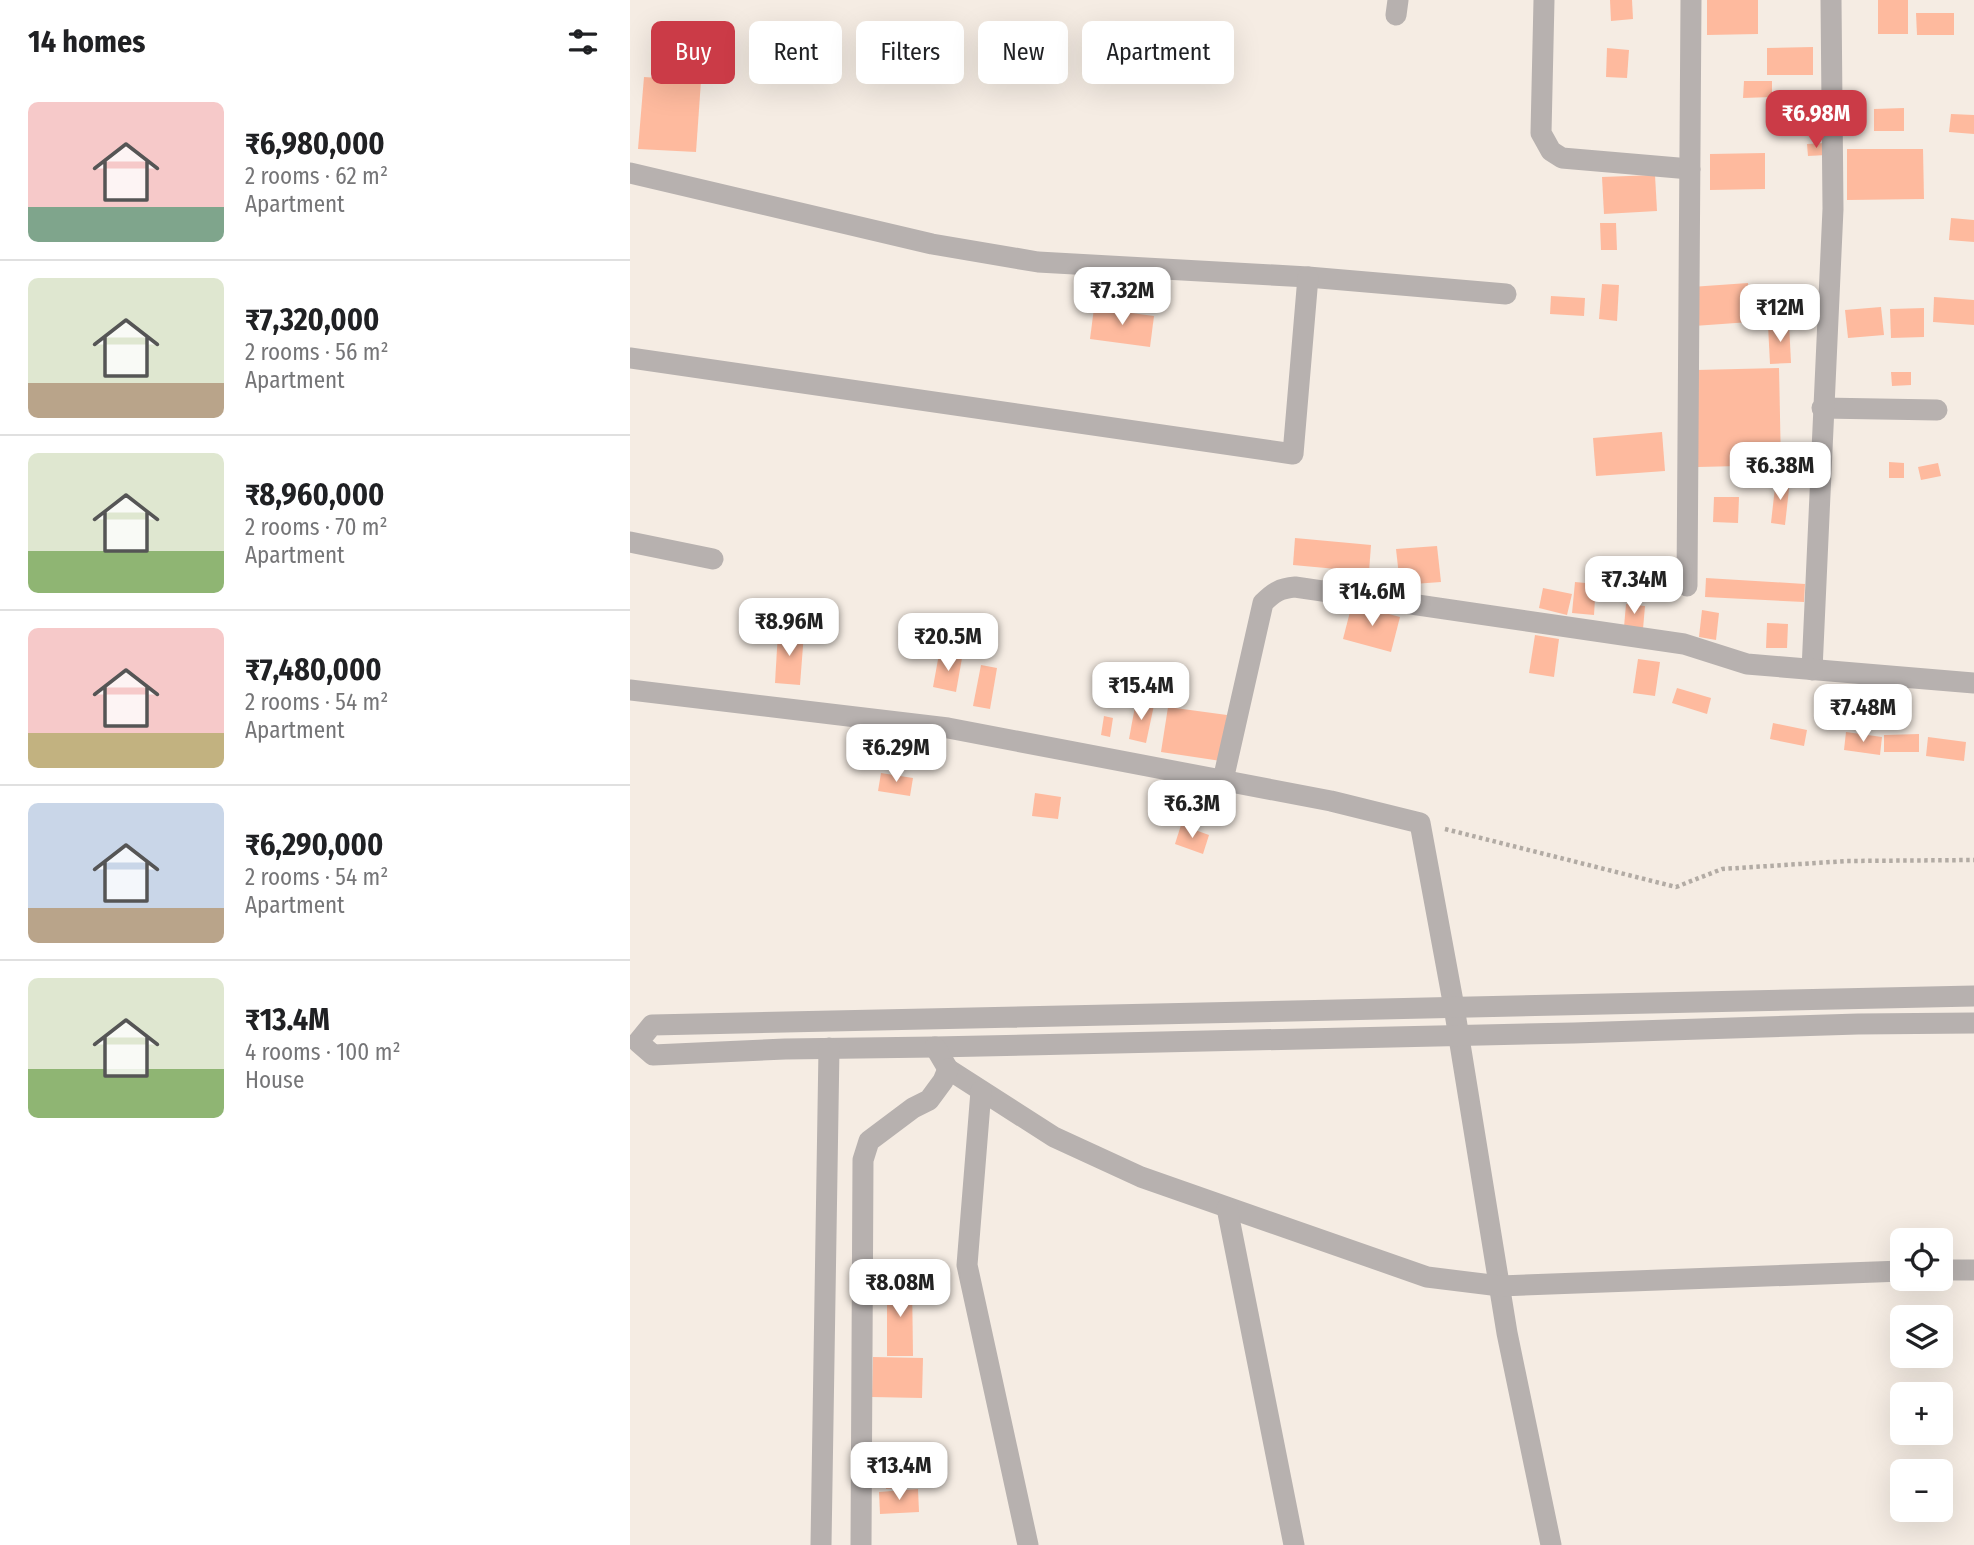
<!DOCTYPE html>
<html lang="en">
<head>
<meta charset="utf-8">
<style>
	:root { --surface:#fff; --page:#f6f6f6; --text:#202124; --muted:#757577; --line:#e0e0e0; --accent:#cb3b47 }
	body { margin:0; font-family:"Fira Sans Condensed",sans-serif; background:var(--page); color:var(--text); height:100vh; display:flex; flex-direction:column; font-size:26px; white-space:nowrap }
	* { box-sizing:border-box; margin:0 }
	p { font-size:23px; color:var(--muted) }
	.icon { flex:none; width:38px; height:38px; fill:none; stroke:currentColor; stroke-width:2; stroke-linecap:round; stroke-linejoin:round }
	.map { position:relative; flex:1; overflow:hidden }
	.details { display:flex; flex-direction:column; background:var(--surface); width:630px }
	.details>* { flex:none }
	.guide { position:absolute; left:21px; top:21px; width:665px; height:63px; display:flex; gap:14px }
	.buttons { position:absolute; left:1260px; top:1228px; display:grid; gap:14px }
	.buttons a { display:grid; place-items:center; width:63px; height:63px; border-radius:10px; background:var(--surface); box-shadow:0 7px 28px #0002; font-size:35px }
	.price { position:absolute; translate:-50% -60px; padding:0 16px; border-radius:14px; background:#fff; color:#222; font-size:23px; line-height:46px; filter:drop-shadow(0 2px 4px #0008) }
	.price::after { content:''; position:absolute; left:50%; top:42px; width:21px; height:16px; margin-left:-10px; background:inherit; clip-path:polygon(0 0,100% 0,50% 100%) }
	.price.on { background:var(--accent); color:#fff }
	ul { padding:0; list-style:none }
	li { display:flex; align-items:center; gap:21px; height:175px; padding:0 28px }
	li+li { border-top:2px solid var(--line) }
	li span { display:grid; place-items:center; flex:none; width:196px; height:140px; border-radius:10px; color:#555 }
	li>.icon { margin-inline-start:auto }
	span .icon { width:84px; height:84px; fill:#fffc; stroke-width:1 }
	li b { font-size:30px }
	h2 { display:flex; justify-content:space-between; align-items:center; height:84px; padding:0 28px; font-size:30px }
	.tag { padding:0 24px; border-radius:10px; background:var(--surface); box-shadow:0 7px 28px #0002; font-size:24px; line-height:63px }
	.tag.on { background:var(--accent); color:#fff }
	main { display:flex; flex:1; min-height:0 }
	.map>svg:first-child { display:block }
	.building { fill:#feba9e }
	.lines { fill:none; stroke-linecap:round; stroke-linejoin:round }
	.path { stroke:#b2aba4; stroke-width:4.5; stroke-dasharray:3.5 3.5; stroke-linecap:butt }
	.minor { stroke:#b7b1af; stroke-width:21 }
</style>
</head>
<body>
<main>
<section class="details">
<h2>14 homes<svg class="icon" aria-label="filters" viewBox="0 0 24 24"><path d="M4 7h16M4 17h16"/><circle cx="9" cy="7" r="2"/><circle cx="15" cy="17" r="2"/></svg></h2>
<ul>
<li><span style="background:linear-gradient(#f6c9c9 75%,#7fa58c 0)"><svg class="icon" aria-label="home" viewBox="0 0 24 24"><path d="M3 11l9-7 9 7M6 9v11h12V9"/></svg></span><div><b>₹6,980,000</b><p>2 rooms · 62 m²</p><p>Apartment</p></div></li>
<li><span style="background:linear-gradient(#dfe7d0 75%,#b9a48a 0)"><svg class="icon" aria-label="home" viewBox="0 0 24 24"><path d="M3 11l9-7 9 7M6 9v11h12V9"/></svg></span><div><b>₹7,320,000</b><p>2 rooms · 56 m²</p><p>Apartment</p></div></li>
<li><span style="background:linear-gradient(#dfe7d0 70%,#8fb573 0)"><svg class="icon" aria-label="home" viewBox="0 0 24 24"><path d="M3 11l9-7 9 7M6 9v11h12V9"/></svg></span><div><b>₹8,960,000</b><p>2 rooms · 70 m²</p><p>Apartment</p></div></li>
<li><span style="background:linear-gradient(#f6c9c9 75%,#c2b280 0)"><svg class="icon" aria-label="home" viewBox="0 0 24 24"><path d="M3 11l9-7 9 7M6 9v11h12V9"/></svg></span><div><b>₹7,480,000</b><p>2 rooms · 54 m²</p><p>Apartment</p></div></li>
<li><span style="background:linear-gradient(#c9d6e8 75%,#b9a48a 0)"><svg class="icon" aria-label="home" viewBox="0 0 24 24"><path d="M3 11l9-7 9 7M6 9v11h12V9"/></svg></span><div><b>₹6,290,000</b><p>2 rooms · 54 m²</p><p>Apartment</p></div></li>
<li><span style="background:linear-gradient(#dfe7d0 65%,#8fb573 0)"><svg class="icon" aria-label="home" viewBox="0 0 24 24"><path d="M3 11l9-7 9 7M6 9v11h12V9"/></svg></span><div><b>₹13.4M</b><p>4 rooms · 100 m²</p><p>House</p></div></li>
</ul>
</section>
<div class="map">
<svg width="1344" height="1545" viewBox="0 0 1344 1545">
	<rect width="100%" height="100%" fill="#f5ece3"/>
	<!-- building -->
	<g class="building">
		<path d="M980 0H1002L1003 19 981 21Z"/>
		<path d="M1077 0H1128V34L1077 35Z"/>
		<rect x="1248" y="0" width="30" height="34"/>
		<path d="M1286 13H1324V35H1287Z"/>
		<path d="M1183 47V75H1137V48Z"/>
		<path d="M977 48 999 50 997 78 976 77Z"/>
		<path d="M14 77 71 81 66 152 8 149Z"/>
		<path d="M1114 81H1142V97L1113 98Z"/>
		<path d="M1274 108V131H1244V109Z"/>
		<path d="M1321 114 1344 115V134L1319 132Z"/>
		<path d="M1195 143 1196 155 1178 156 1177 144Z"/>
		<path d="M1217 149H1293L1294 199 1217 200Z"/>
		<path d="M1135 153V189L1080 190V154Z"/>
		<path d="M1025 175 1027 211 974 214 972 177Z"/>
		<path d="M1321 218 1344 220V242L1319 240Z"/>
		<path d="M970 223H986L987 250H971Z"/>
		<path d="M1118 283 1120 322 1064 326 1061 287Z"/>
		<path d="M972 284 989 285 987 321 969 319Z"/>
		<path d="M921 296 955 298 954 316 920 314Z"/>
		<path d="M1304 297 1344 300V325L1303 322Z"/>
		<path d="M1251 307 1254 335 1218 338 1215 310Z"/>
		<path d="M464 308 524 316 520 347 460 339Z"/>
		<path d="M1294 308V337L1261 338 1260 309Z"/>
		<path d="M1159 323 1161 363 1140 364 1138 325Z"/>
		<path d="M1149 368 1151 465 1068 467 1066 370Z"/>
		<path d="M1261 372H1281V385L1262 386Z"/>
		<path d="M1032 432 1035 471 966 476 963 438Z"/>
		<path d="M1259 462 1274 463V478H1259Z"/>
		<path d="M1308 463 1311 476 1291 480 1288 467Z"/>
		<path d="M1146 478 1160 480 1155 525 1141 523Z"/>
		<path d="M1084 497H1109L1108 523 1083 522Z"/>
		<path d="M665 538 741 545 739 572 663 565Z"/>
		<path d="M807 546 811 582 770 585 766 549Z"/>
		<path d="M1076 578 1175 584 1174 602 1075 597Z"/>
		<path d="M945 582 966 584 964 615 942 613Z"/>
		<path d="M913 588 942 594 937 615 909 608Z"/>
		<path d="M722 604 770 617 761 652 713 639Z"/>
		<path d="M996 604 1015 606 1013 629 994 627Z"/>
		<path d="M1072 610 1089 613 1086 640 1069 637Z"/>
		<path d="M1137 623 1158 624 1157 648H1136Z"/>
		<path d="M148 632 174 633 170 685 145 683Z"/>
		<path d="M905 635 929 639 924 677 899 673Z"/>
		<path d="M309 654 332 658 326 692 303 687Z"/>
		<path d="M1008 659 1030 662 1025 696 1003 693Z"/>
		<path d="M351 665 367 668 360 709 343 706Z"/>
		<path d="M1047 688 1081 698 1077 714 1042 703Z"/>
		<path d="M506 701 524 705 516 743 499 739Z"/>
		<path d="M538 707 597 715 591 761 531 752Z"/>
		<path d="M474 716 483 718 480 737 471 735Z"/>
		<path d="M1143 723 1177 730 1174 746 1140 739Z"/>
		<path d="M1216 732 1252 737 1250 755 1214 750Z"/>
		<path d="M1289 734V752H1254V735Z"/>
		<path d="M1298 737 1336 742 1334 761 1296 756Z"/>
		<path d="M251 773 283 778 280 796 248 791Z"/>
		<path d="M405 793 431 797 428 819 402 816Z"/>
		<path d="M551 825 579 835 573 854 545 844Z"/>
		<path d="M257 1281 282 1282 283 1356H257Z"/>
		<path d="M243 1357 293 1358 292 1398 242 1397Z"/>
		<path d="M282 1446 283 1469 251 1471 250 1448Z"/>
		<path d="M295 1472 296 1486 256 1489V1474Z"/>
		<path d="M288 1489 289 1512 250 1514 249 1492Z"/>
	</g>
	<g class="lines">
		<!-- path -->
		<path class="path" d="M815 829 1046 887 1092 869 1217 861 1344 860"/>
		<!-- minor -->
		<g class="minor">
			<path d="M914 0 911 133 921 151 932 158 1060 169"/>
			<path d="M766 15 768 0"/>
			<path d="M0 173 302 244 408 262 678 277 876 294"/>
			<path d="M0 358 663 454 678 277"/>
			<path d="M1192 408 1307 410"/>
			<path d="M0 542 83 559"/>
			<path d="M1057 586 1061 0"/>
			<path d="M1182 670 1203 209 1201 0"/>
			<path d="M0 690 318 728 701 801 790 823 824 1007 877 1333 921 1545"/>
			<path d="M593 780 633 603C643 593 650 588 665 587L1054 644 1117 664 1344 683"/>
			<path d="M1344 996 22 1025 8 1042 23 1055 155 1049 305 1047 944 1033 1228 1024 1344 1023"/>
			<path d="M305 1047 318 1069 424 1137 511 1177 797 1277 870 1286 1272 1271"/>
			<path d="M351 1091 337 1265 398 1545"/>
			<path d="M597 1208 664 1545"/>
			<path d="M1311 1270H1344"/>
			<path d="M191 1545 199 1048"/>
			<path d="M231 1545 233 1160 239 1141 283 1108 299 1100 313 1081 318 1069"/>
		</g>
	</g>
</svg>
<div class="buttons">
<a><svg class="icon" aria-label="locate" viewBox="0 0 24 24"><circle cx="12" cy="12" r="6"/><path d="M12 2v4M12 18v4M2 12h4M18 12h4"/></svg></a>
<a><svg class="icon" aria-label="layers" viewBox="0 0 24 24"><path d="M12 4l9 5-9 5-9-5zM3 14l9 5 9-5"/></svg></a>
<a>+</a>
<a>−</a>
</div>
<b class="price on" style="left:1186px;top:150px">₹6.98M</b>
<b class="price" style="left:492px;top:327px">₹7.32M</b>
<b class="price" style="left:1150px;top:344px">₹12M</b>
<b class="price" style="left:1150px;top:502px">₹6.38M</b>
<b class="price" style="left:1004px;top:616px">₹7.34M</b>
<b class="price" style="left:742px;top:628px">₹14.6M</b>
<b class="price" style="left:159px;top:658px">₹8.96M</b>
<b class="price" style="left:318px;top:673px">₹20.5M</b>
<b class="price" style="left:511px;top:722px">₹15.4M</b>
<b class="price" style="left:1233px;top:744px">₹7.48M</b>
<b class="price" style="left:266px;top:784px">₹6.29M</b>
<b class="price" style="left:562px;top:840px">₹6.3M</b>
<b class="price" style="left:270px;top:1319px">₹8.08M</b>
<b class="price" style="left:269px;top:1502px">₹13.4M</b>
<div class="guide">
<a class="tag on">Buy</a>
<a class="tag">Rent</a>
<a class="tag">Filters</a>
<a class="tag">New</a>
<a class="tag">Apartment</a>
</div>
</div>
</main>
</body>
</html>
